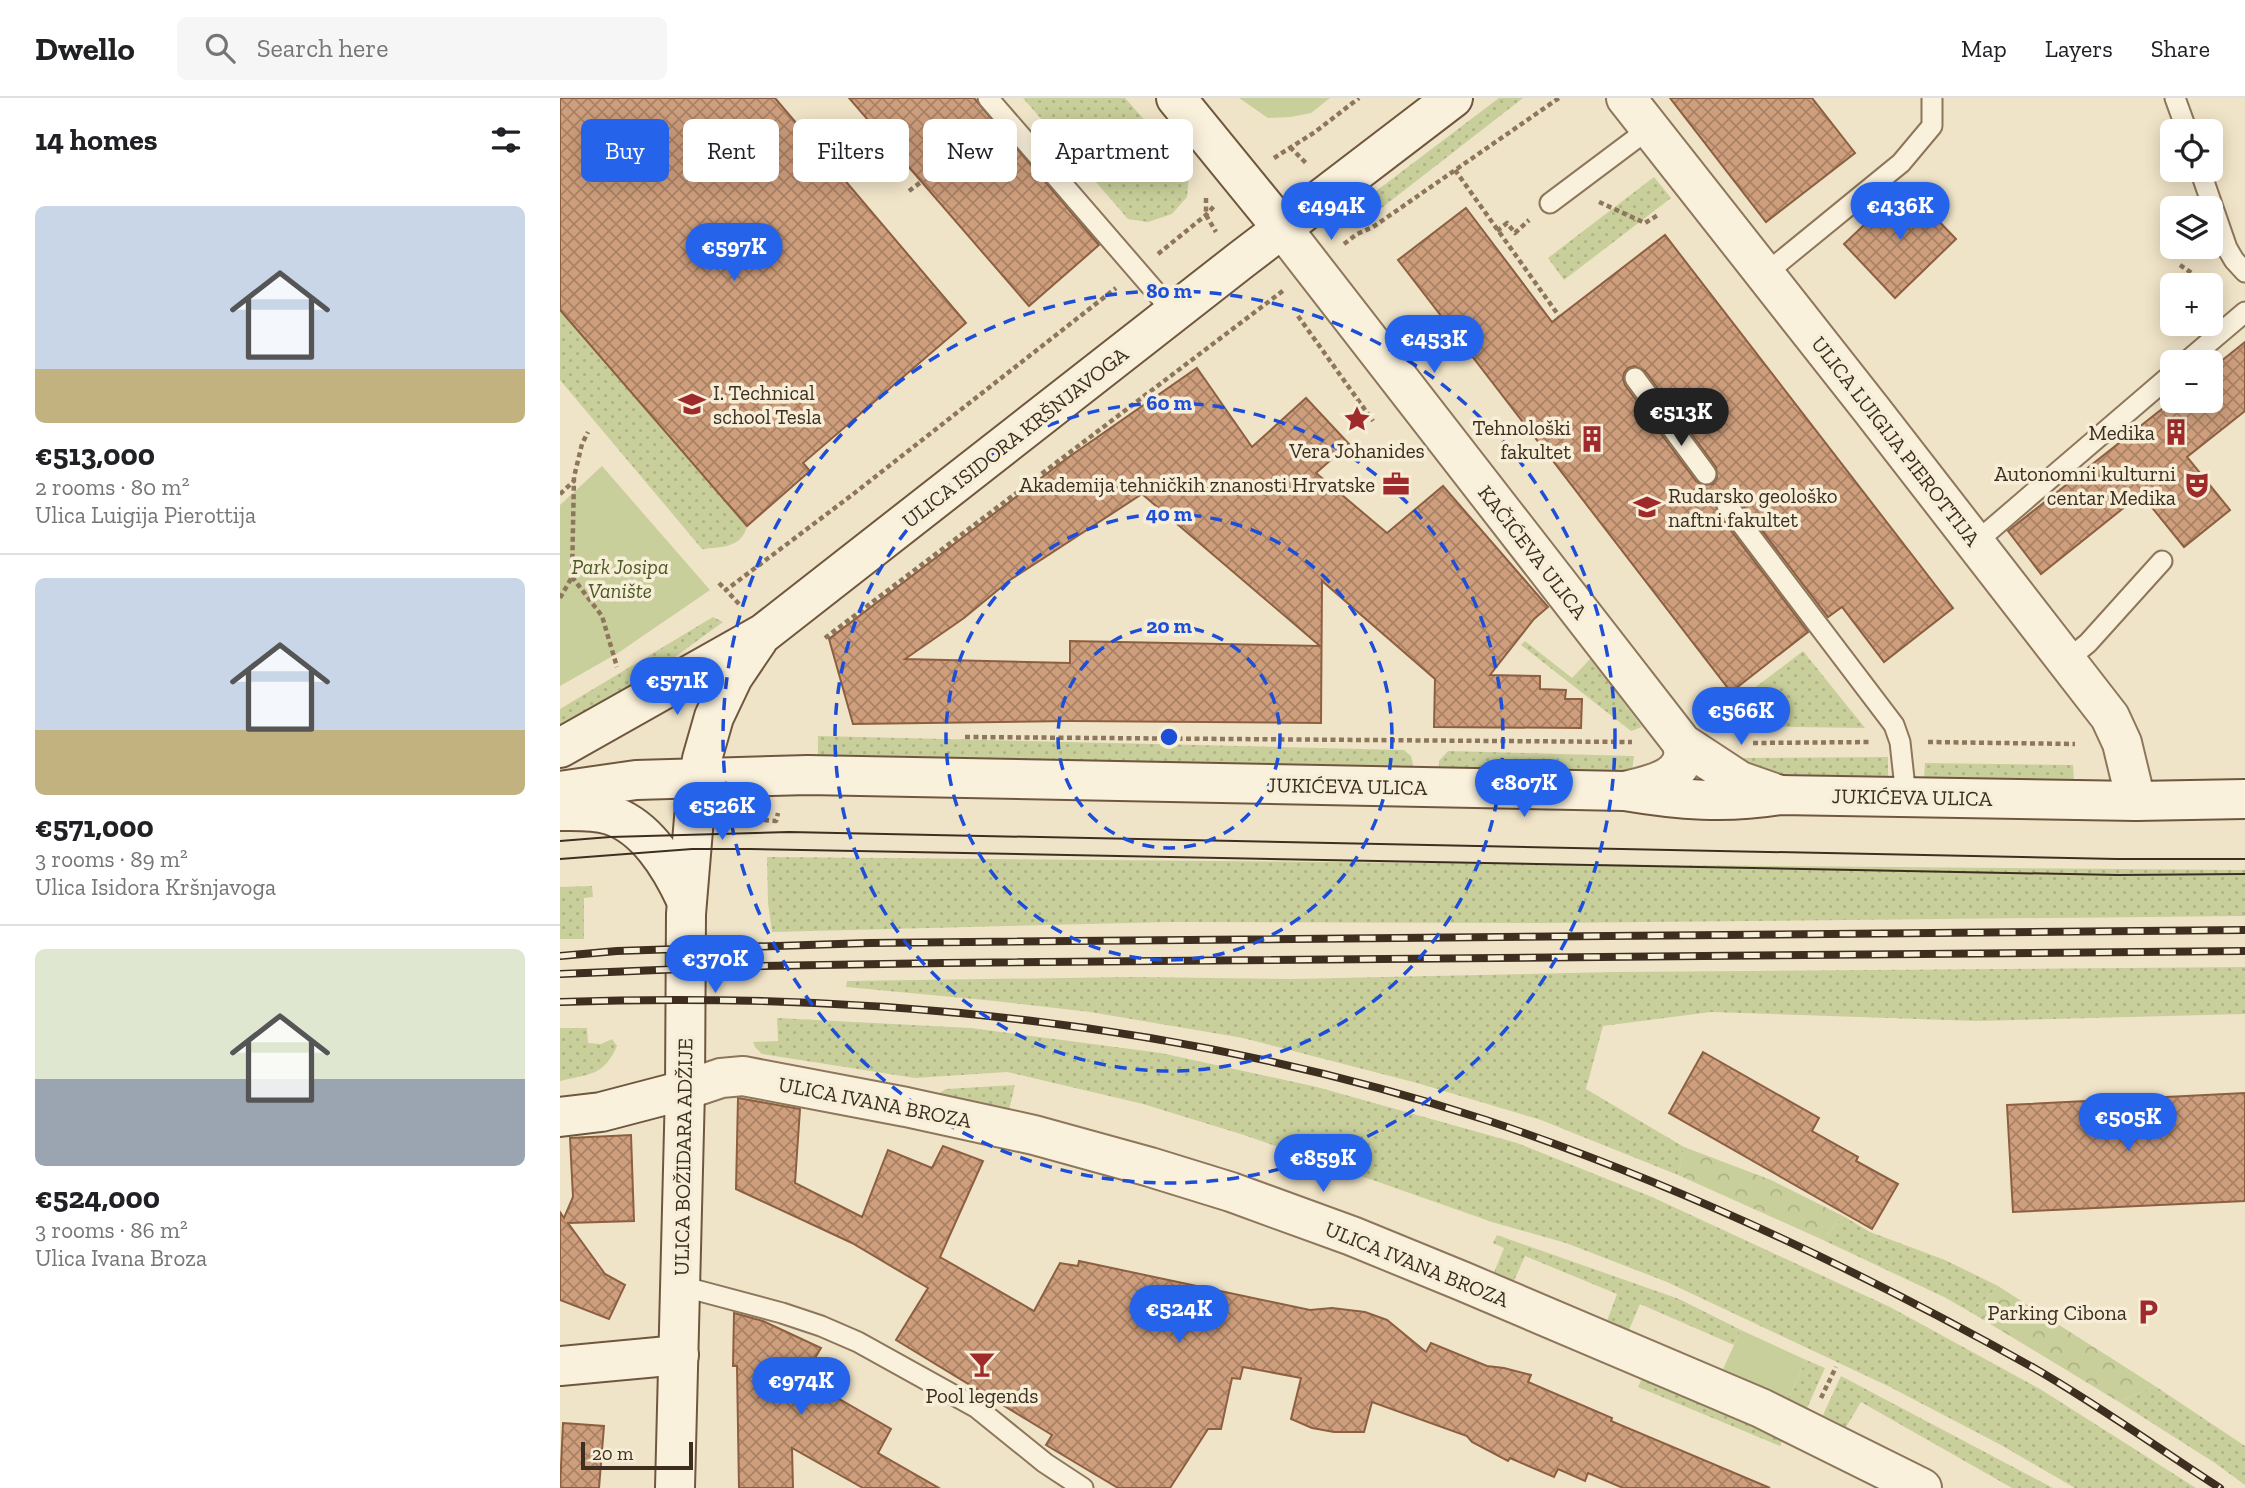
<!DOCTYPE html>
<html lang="en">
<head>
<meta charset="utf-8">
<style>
	:root { --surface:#fff; --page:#f6f6f6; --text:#202124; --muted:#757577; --line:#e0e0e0; --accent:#2563eb }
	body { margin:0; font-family:"Zilla Slab",serif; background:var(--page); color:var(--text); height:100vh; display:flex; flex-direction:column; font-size:26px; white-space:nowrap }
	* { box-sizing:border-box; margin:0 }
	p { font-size:23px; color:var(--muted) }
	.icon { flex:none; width:38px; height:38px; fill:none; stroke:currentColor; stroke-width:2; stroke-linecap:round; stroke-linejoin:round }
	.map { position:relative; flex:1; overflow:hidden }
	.panel { display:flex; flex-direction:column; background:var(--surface); width:560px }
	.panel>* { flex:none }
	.hud { position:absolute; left:21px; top:21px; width:665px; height:63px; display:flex; gap:14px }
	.fabs { position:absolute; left:1600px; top:21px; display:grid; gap:14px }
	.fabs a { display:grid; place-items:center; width:63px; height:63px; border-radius:10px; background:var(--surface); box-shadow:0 4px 18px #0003; font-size:35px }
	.scale { position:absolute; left:21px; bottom:18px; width:112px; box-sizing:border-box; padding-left:7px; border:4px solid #3d2e20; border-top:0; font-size:19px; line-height:24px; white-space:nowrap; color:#3d2e20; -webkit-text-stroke:5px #f7eed8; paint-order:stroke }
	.price { position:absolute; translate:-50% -60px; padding:0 16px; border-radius:24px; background:var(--accent); color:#fff; font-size:23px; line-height:46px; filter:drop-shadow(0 2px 4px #0008) }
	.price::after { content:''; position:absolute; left:50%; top:42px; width:21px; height:16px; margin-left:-10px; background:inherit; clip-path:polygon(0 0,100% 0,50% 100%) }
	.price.on { background:#222; color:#fff }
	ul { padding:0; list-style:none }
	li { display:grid; align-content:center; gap:14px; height:371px; padding:0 35px }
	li+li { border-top:2px solid var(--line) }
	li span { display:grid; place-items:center; height:217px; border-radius:10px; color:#555 }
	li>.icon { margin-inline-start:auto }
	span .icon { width:126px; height:126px; fill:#fffc; stroke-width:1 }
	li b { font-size:30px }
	h2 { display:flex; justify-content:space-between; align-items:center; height:84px; padding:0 35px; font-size:30px }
	.chip { padding:0 24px; border-radius:10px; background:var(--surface); box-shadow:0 4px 18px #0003; font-size:24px; line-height:63px }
	.chip.on { background:var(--accent); color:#fff }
	header { display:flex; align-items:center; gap:42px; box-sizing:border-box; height:98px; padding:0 35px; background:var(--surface); border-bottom:2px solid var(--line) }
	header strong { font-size:33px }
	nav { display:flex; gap:38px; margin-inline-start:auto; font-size:24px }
	.search { width:490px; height:63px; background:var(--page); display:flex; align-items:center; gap:18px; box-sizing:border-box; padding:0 24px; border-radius:10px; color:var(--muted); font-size:26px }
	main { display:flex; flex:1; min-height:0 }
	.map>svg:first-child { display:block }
	.grass { fill:url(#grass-dots) }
	.forest { fill:url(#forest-crowns) }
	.park { fill:#c9cf9b }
	.building { fill:url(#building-cross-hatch); stroke:#8d5f41; stroke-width:2; fill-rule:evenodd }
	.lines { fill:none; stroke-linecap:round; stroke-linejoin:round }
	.lane-casing { stroke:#8d765c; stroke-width:23 }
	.street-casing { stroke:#8d765c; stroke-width:42 }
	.secondary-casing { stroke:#6f573f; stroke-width:42 }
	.path { stroke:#8d765c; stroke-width:4.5; stroke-dasharray:5 3.5; stroke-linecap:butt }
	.lane { stroke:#faf1dc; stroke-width:19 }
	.street { stroke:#faf1dc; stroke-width:38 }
	.secondary { stroke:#faf1dc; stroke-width:38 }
	.tram { stroke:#3d2e20; stroke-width:2 }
	.rail-casing { stroke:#3d2e20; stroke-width:8 }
	.rail { stroke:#f7eed8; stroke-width:5; stroke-dasharray:16; stroke-linecap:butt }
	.ring { fill:none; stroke:#1d4ed8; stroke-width:3.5; stroke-dasharray:12 9 }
	.labels { text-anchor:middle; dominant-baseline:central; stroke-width:7; stroke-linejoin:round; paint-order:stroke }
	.poi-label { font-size:21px; fill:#3d2e20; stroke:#f7eed8; text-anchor:end }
	.street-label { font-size:21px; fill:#3d2e20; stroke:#f7eed8 }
	.park-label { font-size:21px; font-style:italic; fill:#4d5a26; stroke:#f7eed8 }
	.centre { fill:#1d4ed8; stroke:#f7eed8; stroke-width:3.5 }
	.ring-label { font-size:21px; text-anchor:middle; font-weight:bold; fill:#1d4ed8; stroke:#f7eed8; stroke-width:7; stroke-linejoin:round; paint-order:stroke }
</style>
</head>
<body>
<header>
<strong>Dwello</strong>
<div class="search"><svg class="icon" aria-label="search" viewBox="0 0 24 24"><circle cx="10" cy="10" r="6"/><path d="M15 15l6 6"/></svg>Search here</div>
<nav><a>Map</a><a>Layers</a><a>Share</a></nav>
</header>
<main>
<section class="panel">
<h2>14 homes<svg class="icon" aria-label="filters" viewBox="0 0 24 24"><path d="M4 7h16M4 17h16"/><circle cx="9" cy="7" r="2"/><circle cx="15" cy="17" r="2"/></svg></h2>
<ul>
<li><span style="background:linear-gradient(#c9d6e8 75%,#c2b280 0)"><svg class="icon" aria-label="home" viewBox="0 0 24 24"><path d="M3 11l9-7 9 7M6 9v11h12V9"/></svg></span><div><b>€513,000</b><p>2 rooms · 80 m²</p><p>Ulica Luigija Pierottija</p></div></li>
<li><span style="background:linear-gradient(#c9d6e8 70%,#c2b280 0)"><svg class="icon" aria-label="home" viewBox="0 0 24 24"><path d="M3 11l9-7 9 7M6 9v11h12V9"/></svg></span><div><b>€571,000</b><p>3 rooms · 89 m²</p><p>Ulica Isidora Kršnjavoga</p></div></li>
<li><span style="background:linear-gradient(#dfe7d0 60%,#9aa5b1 0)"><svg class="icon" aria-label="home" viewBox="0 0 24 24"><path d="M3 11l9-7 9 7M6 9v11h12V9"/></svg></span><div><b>€524,000</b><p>3 rooms · 86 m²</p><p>Ulica Ivana Broza</p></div></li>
</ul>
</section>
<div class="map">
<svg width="1685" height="1390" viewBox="0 0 1685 1390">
	<defs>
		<pattern id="grass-dots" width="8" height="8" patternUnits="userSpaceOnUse" patternTransform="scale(1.75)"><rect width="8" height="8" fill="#c9cf9b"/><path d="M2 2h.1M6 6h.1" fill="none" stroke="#aeb285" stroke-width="1.8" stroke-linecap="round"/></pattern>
		<pattern id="forest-crowns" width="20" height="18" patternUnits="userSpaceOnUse" patternTransform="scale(1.75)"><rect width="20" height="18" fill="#c9cf9b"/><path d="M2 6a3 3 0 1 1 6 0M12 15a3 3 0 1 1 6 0" fill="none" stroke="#aeb285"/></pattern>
		<pattern id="building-cross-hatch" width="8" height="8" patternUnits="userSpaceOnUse" patternTransform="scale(1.75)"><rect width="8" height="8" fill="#cf9f7d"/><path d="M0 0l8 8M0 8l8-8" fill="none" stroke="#a98266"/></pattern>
	</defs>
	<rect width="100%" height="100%" fill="#f0e4c8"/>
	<!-- grass -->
	<g class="grass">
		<path d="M463 0H565L612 53 629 77 627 99 612 116 588 124 568 121Z"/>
		<path d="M939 0H963L810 119 804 120 795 109Z"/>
		<path d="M1094 79 1111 100 1004 182 988 160Z"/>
		<path d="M0 212 187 428C182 450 161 449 142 451L0 282Z"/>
		<path d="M153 519 163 524 86 580 0 629V611Z"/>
		<path d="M965 543 1012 580 1031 560 1082 629 1071 633 961 547Z"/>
		<path d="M1243 553 1305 630 1173 628 1162 615Z"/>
		<path d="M258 638 844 652 851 658 854 670 258 660Z"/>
		<path d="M888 653 1074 658 1072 674 879 671V663Z"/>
		<path d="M1328 659V679L1217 676 1193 670 1177 660Z"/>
		<path d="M1365 665 1513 667 1514 683 1364 681Z"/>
		<path d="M207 759 1685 772V818L984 825 610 824 212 834 208 805Z"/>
		<path d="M32 788 33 799 24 800V841H0V789Z"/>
		<path d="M1685 869V916L1417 923 1151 914 1043 928 1026 991 1124 1049 1118 1077 981 1022 857 985 683 940 530 914 435 903 286 889 287 883 573 879 732 881 1053 874Z"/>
		<path d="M217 920 411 930 601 955 757 989 957 1045 1092 1099 1330 1209 1480 1291 1636 1390H1515L1441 1347 1330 1289 1107 1184 1006 1145 932 1124 684 1037 583 1006 447 974 355 980 202 956 195 949 193 944 218 943Z"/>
		<path d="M0 930H27L28 945 41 946 52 941 57 948C44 978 29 976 0 983Z"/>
		<path d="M455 987 449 1012 378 996 386 991Z"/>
		<path d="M1283 1118 1310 1134 1385 1162 1438 1188 1412 1215 1384 1199 1263 1142Z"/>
		<path d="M937 1137 1119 1201 1181 1232 1174 1247 1080 1206 1069 1232 1047 1223 1057 1196 965 1158 953 1185 933 1177 944 1150 933 1145Z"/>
		<path d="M1246 1262 1265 1270 1247 1310 1228 1301Z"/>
		<path d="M1083 1278 1224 1339 1220 1348 1078 1289Z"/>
		<path d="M1281 1278 1493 1390H1452L1301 1304 1286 1329 1263 1317Z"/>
		<path d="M1595 1288 1685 1348V1387L1655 1365 1559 1304Z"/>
	</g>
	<!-- forest -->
	<g class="forest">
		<path d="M1124 1049 1211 1082 1283 1118 1263 1142 1118 1077Z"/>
		<path d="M1438 1188 1595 1288 1559 1304 1412 1215Z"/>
	</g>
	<!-- park -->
	<g class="park">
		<path d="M679 0H770L751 15 731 19 708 20Z"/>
		<path d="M42 368 150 492 58 555 0 588V407Z"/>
		<path d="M1181 1232 1246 1262 1228 1301 1163 1271Z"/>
	</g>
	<!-- building -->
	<g class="building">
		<path d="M0 0H215L406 225 243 365 250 373 187 428 0 212Z"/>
		<path d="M289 0H414L539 147 469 208Z"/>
		<path d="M1110 0H1252L1295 55 1206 124Z"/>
		<path d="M1345 88 1396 141 1335 200 1284 146Z"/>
		<path d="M906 110 992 224 1105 137 1393 510 1324 564 1282 509 1268 519 1177 400 1171 396 1165 395 1159 398 1156 403 1157 414 1248 534 1171 594 838 162ZM1074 268 1085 273 1156 369 1157 380 1153 386 1142 387 1136 383 1065 287 1063 281 1064 275 1068 270Z"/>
		<path d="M1685 244V313L1627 359 1670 412 1624 449 1581 396 1481 476 1448 433 1612 303H1650V272Z"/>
		<path d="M637 270 692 349 746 300 789 346 756 375 827 435 883 388 988 509 974 521 930 577 980 578V591L1006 592 1005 601H1022L1021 630 874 629 875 581 762 483 761 625 509 623 293 626 269 541 506 361ZM582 396 760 548 510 543V565L345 561 404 520 450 482Z"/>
		<path d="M1143 954 1259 1020 1252 1033 1298 1059 1296 1063 1338 1086 1312 1131 1109 1015Z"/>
		<path d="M1685 995V1103L1453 1114 1447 1007Z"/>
		<path d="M178 1000 240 1011 235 1085 302 1119 328 1052 372 1070 383 1048 423 1063 380 1159 474 1213 500 1165 518 1168 519 1163 750 1212 772 1210 805 1214 827 1222 866 1254 871 1245 927 1268 944 1270 971 1277 968 1284 1052 1320 1051 1323 1210 1390H1063L1028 1375 1025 1383 998 1371 994 1379 950 1360 948 1363 912 1344 907 1338 812 1304 804 1334H774L752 1330 731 1321 741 1280 683 1269 680 1281 672 1280 661 1331H648L610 1390H558L486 1347 492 1337 336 1242 368 1190 292 1145 176 1091Z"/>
		<path d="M71 1037 74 1123 8 1125 45 1176 65 1187 49 1221 0 1202V1114L4 1120 13 1099 10 1040Z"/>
		<path d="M174 1215 203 1223 261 1250 243 1280 331 1331 318 1355 379 1390H303L232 1350 233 1390H179L177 1268H173Z"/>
		<path d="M3 1325 44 1328 39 1390H0Z"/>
	</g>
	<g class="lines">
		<defs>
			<g id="lane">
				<path d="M428 0 614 215"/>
				<path d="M1615 0 1627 33"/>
				<path d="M1640 72 1667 150 1674 162 1685 174"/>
				<path d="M990 105 1090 30"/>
				<path d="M1205 176 1341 65 1372 28V0"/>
				<path d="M1626 264 1685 214"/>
				<path d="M1075 280 1146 376"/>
				<path d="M1167 407 1334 627 1340 644 1346 699"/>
				<path d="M1415 445 1612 276"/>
				<path d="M1506 563 1528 545 1602 463"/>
				<path d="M121 1188 222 1215 261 1228 298 1244 417 1310 485 1365 523 1390"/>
			</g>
			<g id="street">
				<path d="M1066 0 1311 311 1550 619 1562 645 1576 703"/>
				<path d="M722 130 1122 645 1180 683 1220 697"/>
				<path d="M1065 693C1090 687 1131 680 1122 645"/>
				<path d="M125 992 161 980 183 978 346 1009 474 1037 590 1069 671 1094 792 1138 902 1183 1201 1310 1362 1390"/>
			</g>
			<g id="secondary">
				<path d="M616 0 722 130"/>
				<path d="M0 650 204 535 681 162 893 0"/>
				<path d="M0 693 76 682 248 677 1065 693C1118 702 1167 706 1220 697L1576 703 1685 701"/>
				<path d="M0 713C16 713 34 712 50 717 86 728 111 769 126 802"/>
				<path d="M0 1019 41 1014 125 992"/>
				<path d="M0 1268 119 1257"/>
				<path d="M115 1390 125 992 126 816 136 696 142 661 154 619 173 579 198 542"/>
			</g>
		</defs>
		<!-- lane casing -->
		<use href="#lane" class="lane-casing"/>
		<!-- street casing -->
		<use href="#street" class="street-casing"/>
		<!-- secondary casing -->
		<use href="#secondary" class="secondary-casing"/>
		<!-- path -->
		<g class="path">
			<path d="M730 49 747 66"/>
			<path d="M714 60 755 34 799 0"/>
			<path d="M895 72 999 218"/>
			<path d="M349 93 361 84"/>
			<path d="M646 100V117L656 134"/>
			<path d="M1039 104 1085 125 1098 117"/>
			<path d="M937 133 947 125 955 135 969 122"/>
			<path d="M784 146 797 136 813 129 999 0"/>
			<path d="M598 156 646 117 655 107"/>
			<path d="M1620 167 1649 187"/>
			<path d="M738 218 813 323"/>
			<path d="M0 396 14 383"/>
			<path d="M12 479 42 518 57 569"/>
			<path d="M159 485 166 492"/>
			<path d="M0 500 12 479 14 379 22 346 28 334"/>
			<path d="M179 506 166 492 292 397 556 190"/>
			<path d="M265 540 724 192"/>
			<path d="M405 639 1072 644"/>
			<path d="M1368 644 1515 646"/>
			<path d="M1193 645 1310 644"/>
			<path d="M204 722 216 723 218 715"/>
			<path d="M1261 1300 1276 1269"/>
		</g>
		<!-- lane -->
		<use href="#lane" class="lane"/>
		<!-- street -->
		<use href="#street" class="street"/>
		<!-- secondary -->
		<use href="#secondary" class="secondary"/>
		<!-- tram -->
		<g class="tram">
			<path d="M0 743 50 739 229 734 1557 761H1685"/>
			<path d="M0 761 132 751H190L1558 777 1685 776"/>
		</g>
		<defs>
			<g id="rail">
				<path d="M0 858 57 853 309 845 1685 832"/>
				<path d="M0 876 197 868 384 865 1685 853"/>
				<path d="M0 904C313 893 628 925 926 1022 1116 1085 1299 1172 1474 1270 1538 1307 1598 1350 1660 1390"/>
			</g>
		</defs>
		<!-- rail casing -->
		<use href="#rail" class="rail-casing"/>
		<!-- rail -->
		<use href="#rail" class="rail"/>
	</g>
	<!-- distance rings -->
	<g class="ring">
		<circle cx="609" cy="639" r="111"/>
		<circle cx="609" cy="639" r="223"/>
		<circle cx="609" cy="639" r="334"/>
		<circle cx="609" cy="639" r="446"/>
	</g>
	<!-- icons -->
	<defs>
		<symbol id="school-bare" viewBox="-9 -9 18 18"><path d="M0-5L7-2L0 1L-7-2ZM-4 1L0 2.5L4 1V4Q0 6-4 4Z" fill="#9e2a2b" stroke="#f7eed8" stroke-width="2.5" paint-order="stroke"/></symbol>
		<symbol id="sight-bare" viewBox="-9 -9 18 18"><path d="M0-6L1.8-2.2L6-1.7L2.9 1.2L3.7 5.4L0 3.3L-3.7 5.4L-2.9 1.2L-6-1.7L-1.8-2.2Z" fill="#9e2a2b" stroke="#f7eed8" stroke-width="2.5" paint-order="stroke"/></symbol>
		<symbol id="building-bare" viewBox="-9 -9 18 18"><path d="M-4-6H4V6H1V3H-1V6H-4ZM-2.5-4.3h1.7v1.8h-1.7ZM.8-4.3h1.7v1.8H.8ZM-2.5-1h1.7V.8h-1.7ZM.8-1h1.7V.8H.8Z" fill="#9e2a2b" stroke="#f7eed8" stroke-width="2.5" paint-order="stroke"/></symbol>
		<symbol id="office-bare" viewBox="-9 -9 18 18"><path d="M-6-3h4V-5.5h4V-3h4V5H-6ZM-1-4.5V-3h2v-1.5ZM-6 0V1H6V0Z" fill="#9e2a2b" stroke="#f7eed8" stroke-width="2.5" paint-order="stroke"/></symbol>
		<symbol id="theatre-bare" viewBox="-9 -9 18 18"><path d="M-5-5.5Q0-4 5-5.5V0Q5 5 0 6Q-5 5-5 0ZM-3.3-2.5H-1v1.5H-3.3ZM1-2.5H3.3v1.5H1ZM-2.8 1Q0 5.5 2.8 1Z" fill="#9e2a2b" stroke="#f7eed8" stroke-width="2.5" paint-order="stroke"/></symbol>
		<symbol id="university-bare" viewBox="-9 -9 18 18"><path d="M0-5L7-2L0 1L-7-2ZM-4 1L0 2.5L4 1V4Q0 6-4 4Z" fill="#9e2a2b" stroke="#f7eed8" stroke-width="2.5" paint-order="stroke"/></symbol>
		<symbol id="parking-bare" viewBox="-9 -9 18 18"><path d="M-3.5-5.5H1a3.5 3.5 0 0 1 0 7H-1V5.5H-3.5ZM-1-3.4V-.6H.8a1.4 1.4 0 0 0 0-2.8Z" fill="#9e2a2b" stroke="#f7eed8" stroke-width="2.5" paint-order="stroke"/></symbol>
		<symbol id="bar-bare" viewBox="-9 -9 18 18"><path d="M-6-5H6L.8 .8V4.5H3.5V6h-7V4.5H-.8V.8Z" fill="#9e2a2b" stroke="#f7eed8" stroke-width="2.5" paint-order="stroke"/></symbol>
	</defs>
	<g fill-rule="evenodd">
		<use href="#school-bare" x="113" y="287" width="38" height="38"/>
		<use href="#sight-bare" x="778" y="302" width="38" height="38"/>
		<use href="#building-bare" x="1597" y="315" width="38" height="38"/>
		<use href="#building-bare" x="1013" y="322" width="38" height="38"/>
		<use href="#office-bare" x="817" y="367" width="38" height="38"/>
		<use href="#theatre-bare" x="1618" y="368" width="38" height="38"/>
		<use href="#university-bare" x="1068" y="390" width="38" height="38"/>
		<use href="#parking-bare" x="1569" y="1195" width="38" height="38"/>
		<use href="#bar-bare" x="403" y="1247" width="38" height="38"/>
	</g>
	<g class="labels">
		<!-- poi labels -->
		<g class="poi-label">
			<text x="153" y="294" text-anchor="start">I. Technical<tspan x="153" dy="24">school Tesla</tspan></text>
			<text x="1011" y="329">Tehnološki<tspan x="1011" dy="24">fakultet</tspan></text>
			<text x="1595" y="334">Medika</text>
			<text x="797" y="352" text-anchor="middle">Vera Johanides</text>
			<text x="1616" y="375">Autonomni kulturni<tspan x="1616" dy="24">centar Medika</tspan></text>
			<text x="815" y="386">Akademija tehničkih znanosti Hrvatske</text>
			<text x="1108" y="397" text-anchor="start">Rudarsko geološko<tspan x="1108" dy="24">naftni fakultet</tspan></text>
			<text x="1567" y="1214">Parking Cibona</text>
			<text x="422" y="1297" text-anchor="middle">Pool legends</text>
		</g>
		<!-- street labels -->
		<g class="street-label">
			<text transform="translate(455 339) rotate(-38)">ULICA ISIDORA KRŠNJAVOGA</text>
			<text transform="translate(1336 343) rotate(52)">ULICA LUIGIJA PIEROTTIJA</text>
			<text transform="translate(973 454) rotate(52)">KAČIĆEVA ULICA</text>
			<text transform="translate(787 688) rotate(1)">JUKIĆEVA ULICA</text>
			<text transform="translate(1352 699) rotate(1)">JUKIĆEVA ULICA</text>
			<text transform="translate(315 1004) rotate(11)">ULICA IVANA BROZA</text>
			<text transform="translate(123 1059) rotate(-89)">ULICA BOŽIDARA ADŽIJE</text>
			<text transform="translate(857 1166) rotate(22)">ULICA IVANA BROZA</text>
		</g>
		<!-- park labels -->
		<g class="park-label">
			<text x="60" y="468">Park Josipa<tspan x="60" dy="24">Vanište</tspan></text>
		</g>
	</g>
	<circle cx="609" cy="639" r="10" class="centre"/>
	<g class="ring-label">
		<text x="609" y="200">80 m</text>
		<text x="609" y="312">60 m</text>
		<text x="609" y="423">40 m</text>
		<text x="609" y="535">20 m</text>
	</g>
</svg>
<div class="fabs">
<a><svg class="icon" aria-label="locate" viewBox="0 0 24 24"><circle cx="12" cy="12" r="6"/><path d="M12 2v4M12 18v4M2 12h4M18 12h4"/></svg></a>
<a><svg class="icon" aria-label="layers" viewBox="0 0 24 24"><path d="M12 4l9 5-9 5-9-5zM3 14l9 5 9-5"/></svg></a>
<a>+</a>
<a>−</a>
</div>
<div class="scale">20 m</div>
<b class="price" style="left:771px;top:144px">€494K</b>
<b class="price" style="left:1340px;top:144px">€436K</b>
<b class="price" style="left:174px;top:185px">€597K</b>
<b class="price" style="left:874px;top:277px">€453K</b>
<b class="price on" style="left:1121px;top:350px">€513K</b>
<b class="price" style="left:117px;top:619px">€571K</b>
<b class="price" style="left:1181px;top:649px">€566K</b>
<b class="price" style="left:964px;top:721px">€807K</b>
<b class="price" style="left:162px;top:744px">€526K</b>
<b class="price" style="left:155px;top:897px">€370K</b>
<b class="price" style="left:1568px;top:1055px">€505K</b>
<b class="price" style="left:763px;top:1096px">€859K</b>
<b class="price" style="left:619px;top:1247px">€524K</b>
<b class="price" style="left:241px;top:1319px">€974K</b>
<div class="hud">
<a class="chip on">Buy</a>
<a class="chip">Rent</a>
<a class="chip">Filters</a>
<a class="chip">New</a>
<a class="chip">Apartment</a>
</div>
</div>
</main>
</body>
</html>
